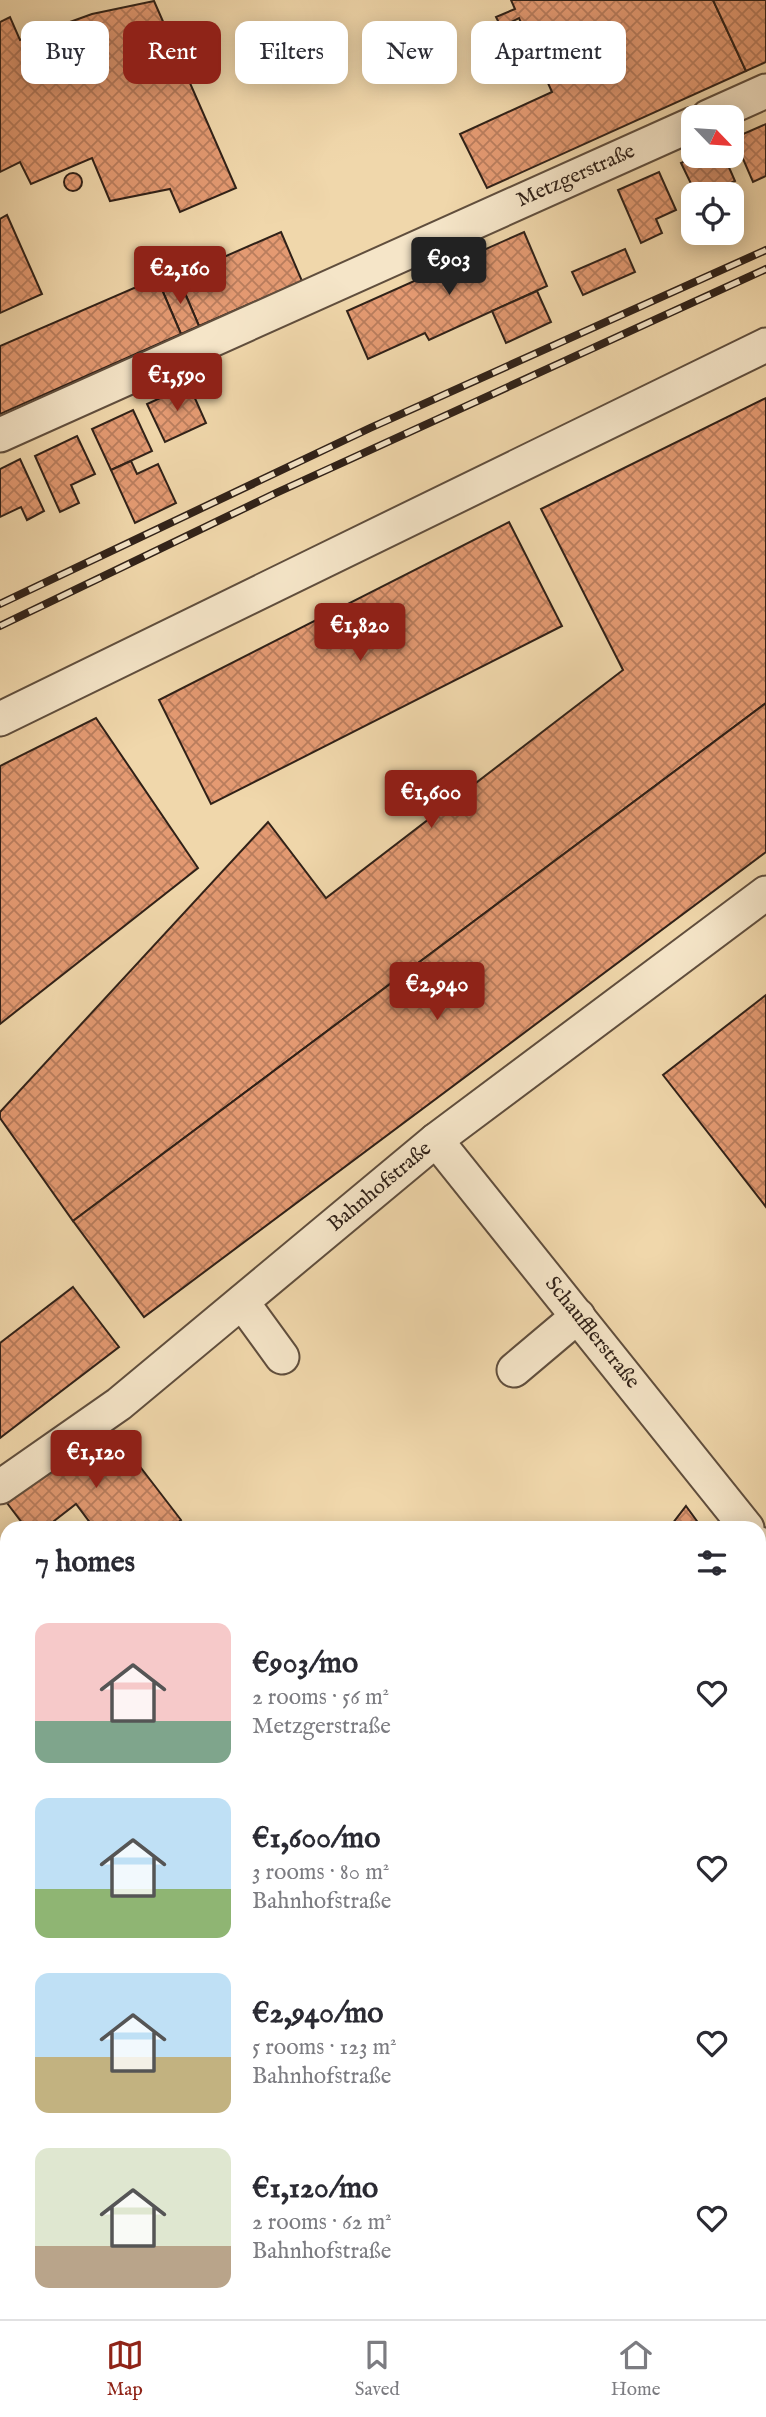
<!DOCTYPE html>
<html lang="en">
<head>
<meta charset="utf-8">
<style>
	:root { --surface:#fff; --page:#f2f2f3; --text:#2b2b33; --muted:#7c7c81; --line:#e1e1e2; --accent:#8f2418 }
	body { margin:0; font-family:"IM FELL English",serif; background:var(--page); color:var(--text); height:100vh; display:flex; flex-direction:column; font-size:26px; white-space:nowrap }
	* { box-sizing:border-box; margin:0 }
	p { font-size:23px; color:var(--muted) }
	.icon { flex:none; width:38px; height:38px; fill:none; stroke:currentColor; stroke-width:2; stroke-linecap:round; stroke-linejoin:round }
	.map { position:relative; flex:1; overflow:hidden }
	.drawer { position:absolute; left:0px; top:1521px; width:766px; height:800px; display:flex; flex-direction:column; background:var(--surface); border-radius:21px 21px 0 0; box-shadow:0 4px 18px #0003 }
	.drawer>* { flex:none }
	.top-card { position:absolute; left:21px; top:21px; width:724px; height:63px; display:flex; gap:14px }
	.needle { width:46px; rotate:115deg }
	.fabs { position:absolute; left:681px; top:105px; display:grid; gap:14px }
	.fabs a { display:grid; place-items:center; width:63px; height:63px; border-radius:14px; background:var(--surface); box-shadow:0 4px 18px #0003; font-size:35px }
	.price { position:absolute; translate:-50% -60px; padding:0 16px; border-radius:7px; background:var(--accent); color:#fff; font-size:23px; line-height:46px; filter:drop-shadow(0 2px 4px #0008) }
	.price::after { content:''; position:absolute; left:50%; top:42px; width:21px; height:16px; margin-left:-10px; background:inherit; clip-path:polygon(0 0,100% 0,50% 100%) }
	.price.selected { background:#222; color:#fff }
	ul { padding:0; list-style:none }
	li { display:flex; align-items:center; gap:21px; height:175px; padding:0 35px }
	li span { display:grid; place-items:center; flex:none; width:196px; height:140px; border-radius:14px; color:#555 }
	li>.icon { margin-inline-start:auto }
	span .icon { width:84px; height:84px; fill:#fffc; stroke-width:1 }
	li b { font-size:30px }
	h2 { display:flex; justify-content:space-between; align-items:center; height:84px; padding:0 35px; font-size:30px }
	.tag { padding:0 24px; border-radius:14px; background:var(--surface); box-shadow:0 4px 18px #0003; font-size:24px; line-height:63px }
	.tag.selected { background:var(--accent); color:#fff }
	.dock { display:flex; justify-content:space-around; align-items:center; height:98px; border-top:2px solid var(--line); background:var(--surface); font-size:19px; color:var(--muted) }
	.dock a { display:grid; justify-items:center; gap:4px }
	.dock .selected { color:var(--accent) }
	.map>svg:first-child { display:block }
	.building { fill:url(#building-cross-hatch); stroke:#302118; stroke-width:2 }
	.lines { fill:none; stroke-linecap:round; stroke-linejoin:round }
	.minor-casing { stroke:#604e3d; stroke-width:37 }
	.major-casing { stroke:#302118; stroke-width:42 }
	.path { stroke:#302118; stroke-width:4.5; stroke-dasharray:5 3.5; stroke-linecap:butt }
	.minor { stroke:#f5e5c8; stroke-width:33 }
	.major { stroke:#f0d7ab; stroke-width:38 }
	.rail-casing { stroke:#302118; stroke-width:8 }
	.rail { stroke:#f5e5c8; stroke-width:5; stroke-dasharray:16; stroke-linecap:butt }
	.labels { text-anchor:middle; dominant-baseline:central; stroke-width:6; stroke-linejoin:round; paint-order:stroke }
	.street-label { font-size:21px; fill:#302118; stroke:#f5e5c8 }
</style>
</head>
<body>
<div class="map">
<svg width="766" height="2319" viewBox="0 0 766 2319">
	<defs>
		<pattern id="building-cross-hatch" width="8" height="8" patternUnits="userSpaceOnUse" patternTransform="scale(1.75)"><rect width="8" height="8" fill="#e49a72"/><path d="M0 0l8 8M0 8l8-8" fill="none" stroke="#b97d5d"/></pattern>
	</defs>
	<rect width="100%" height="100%" fill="#f0d7ab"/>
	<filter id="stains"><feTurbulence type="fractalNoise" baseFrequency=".00286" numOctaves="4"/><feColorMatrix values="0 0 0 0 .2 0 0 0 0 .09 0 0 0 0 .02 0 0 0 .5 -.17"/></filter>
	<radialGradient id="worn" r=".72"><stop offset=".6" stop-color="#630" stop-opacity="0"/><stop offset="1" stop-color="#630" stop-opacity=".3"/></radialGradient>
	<!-- building -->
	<g class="building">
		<path d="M511 0H713L746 71 487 188 460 134 552 92 519 18 501 27 496 17 515 9Z"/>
		<path d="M713 0H766V62L746 71Z"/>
		<path d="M154 1 236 188 180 212 170 189 110 201 92 158 31 184 20 162 0 172V22L10 17 20 40 92 14Z"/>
		<path d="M766 124V176L753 182 734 138Z"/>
		<path d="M697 156H724L735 181 726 185 728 189 720 193 718 190 708 194H696L681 163Z"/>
		<path d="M659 172 676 210 656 219 662 233 641 243 618 190Z"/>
		<circle cx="73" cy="182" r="9"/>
		<path d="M7 215 42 294 0 313V219Z"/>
		<path d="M281 232 302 281 199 326 178 277Z"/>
		<path d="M524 232 547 286 429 340 425 333 368 359 347 311Z"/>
		<path d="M625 249 635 272 583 295 572 272Z"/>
		<path d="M178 277 199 326 181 334 160 285Z"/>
		<path d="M157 278 181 334 0 414V346Z"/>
		<path d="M537 291 551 322 506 343 492 311Z"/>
		<path d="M189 385 206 423 165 442 147 404Z"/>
		<path d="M766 398V703L73 1221 0 1118V1112L268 822 326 898 623 670 541 509Z"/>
		<path d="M133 410 152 451 111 470 92 429Z"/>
		<path d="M77 436 95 474 71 485 79 503 60 512 35 456Z"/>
		<path d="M20 459 44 511 27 520 21 507 0 517V469Z"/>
		<path d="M131 461 137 474 158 464 176 503 135 523 111 470Z"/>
		<path d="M509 522 562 626 211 804 159 700Z"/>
		<path d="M766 703V852L144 1317 73 1221Z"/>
		<path d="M96 718 198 868 0 1024V766Z"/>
		<path d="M766 995V1207L663 1075Z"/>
		<path d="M73 1287 119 1347 0 1438V1343Z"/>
		<path d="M108 1425 181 1520 171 1528H94L76 1504 45 1528H26L7 1503Z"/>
		<path d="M686 1506 702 1528H669Z"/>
		<path d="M0 1592 7 1601V1629L0 1634Z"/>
		<path d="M7 1678V1786L0 1776V1683Z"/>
		<path d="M7 1791V1923L0 1914V1796Z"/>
		<path d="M7 1990V2031L0 2022V1996Z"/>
		<path d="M760 2010 766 2015V2043L760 2052Z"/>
		<path d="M760 2158 766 2162V2204L760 2210Z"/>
		<path d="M366 2314H435L442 2319H361Z"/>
	</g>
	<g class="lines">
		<defs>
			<g id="minor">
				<path d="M708 117 766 91"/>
				<path d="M0 435 693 124"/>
				<path d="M0 719 766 345"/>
				<path d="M436 1140 747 1528"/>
				<path d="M242 1302 282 1357"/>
				<path d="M514 1370 578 1316"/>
				<path d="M0 1487 119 1404 436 1140 766 893"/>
				<path d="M760 1544 766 1551"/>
				<path d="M760 2303 766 2292"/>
				<path d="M610 2314 617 2319"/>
				<path d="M341 2319 347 2314"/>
			</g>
			<g id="major">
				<path d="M760 1606 766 1598"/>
				<path d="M760 1690 766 1681"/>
				<path d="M236 2319 240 2314"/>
				<path d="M281 2319 286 2314"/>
			</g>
		</defs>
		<!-- minor casing -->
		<use href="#minor" class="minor-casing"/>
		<!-- major casing -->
		<use href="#major" class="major-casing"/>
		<!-- path -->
		<g class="path">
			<path d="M760 1960 766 1951"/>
			<path d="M115 2319 117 2314"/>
			<path d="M181 2319 186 2314"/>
		</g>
		<!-- minor -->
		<use href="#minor" class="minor"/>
		<!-- major -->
		<use href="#major" class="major"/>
		<defs>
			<g id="rail">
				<path d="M0 604 370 428 766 250"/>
				<path d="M0 626 276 493 766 269"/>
			</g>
		</defs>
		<!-- rail casing -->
		<use href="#rail" class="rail-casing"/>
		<!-- rail -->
		<use href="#rail" class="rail"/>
	</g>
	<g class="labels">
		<!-- street labels -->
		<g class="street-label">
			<text transform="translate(576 176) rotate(-24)">Metzgerstraße</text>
			<text transform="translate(380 1187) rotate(-40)">Bahnhofstraße</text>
			<text transform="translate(592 1333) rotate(51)">Schaufflerstraße</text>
		</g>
	</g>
	<rect width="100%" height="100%" filter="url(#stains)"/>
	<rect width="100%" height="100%" fill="url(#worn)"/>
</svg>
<div class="fabs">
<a><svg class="needle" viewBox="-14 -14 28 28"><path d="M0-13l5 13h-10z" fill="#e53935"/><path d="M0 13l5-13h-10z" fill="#7c7c81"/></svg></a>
<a><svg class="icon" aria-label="locate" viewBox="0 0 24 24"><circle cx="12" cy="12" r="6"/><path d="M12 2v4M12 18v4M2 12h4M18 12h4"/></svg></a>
</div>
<b class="price selected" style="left:449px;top:297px">€903</b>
<b class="price" style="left:180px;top:306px">€2,160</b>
<b class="price" style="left:177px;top:413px">€1,590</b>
<b class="price" style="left:360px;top:663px">€1,820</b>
<b class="price" style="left:431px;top:830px">€1,600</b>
<b class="price" style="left:437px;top:1022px">€2,940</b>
<b class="price" style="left:96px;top:1490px">€1,120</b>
<div class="top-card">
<a class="tag">Buy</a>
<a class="tag selected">Rent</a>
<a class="tag">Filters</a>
<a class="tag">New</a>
<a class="tag">Apartment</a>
</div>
<section class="drawer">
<h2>7 homes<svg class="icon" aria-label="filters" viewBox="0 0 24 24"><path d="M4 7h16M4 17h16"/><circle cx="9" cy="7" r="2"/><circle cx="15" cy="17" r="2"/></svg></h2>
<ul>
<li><span style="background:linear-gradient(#f6c9c9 70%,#7fa58c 0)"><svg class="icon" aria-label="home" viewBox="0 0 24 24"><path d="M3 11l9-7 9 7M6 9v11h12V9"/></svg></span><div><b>€903/mo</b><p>2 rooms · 56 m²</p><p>Metzgerstraße</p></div><svg class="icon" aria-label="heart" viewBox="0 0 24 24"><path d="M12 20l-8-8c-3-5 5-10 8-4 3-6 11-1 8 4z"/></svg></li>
<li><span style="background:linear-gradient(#bfe0f5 65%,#8fb573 0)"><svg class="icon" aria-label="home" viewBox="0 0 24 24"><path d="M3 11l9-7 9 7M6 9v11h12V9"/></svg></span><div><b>€1,600/mo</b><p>3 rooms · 80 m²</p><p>Bahnhofstraße</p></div><svg class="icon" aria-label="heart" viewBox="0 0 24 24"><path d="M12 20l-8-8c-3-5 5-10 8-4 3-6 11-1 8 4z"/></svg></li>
<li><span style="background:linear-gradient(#bfe0f5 60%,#c2b280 0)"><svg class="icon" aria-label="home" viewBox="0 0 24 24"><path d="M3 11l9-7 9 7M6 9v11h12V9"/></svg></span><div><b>€2,940/mo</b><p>5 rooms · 123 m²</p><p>Bahnhofstraße</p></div><svg class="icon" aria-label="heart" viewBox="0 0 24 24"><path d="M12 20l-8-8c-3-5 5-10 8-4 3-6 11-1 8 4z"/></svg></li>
<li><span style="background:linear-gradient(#dfe7d0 70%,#b9a48a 0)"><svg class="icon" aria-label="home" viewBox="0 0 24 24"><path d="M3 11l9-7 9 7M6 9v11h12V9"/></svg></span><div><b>€1,120/mo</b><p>2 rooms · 62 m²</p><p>Bahnhofstraße</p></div><svg class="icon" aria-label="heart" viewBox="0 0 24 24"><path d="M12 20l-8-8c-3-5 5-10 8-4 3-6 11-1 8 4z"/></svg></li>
</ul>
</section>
</div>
<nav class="dock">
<a class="selected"><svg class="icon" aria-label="map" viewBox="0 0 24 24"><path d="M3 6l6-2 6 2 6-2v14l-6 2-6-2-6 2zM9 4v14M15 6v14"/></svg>Map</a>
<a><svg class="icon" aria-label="saved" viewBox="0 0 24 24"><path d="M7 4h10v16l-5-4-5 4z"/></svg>Saved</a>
<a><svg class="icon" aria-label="home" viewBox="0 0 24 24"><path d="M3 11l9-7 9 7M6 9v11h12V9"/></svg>Home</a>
</nav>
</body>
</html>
